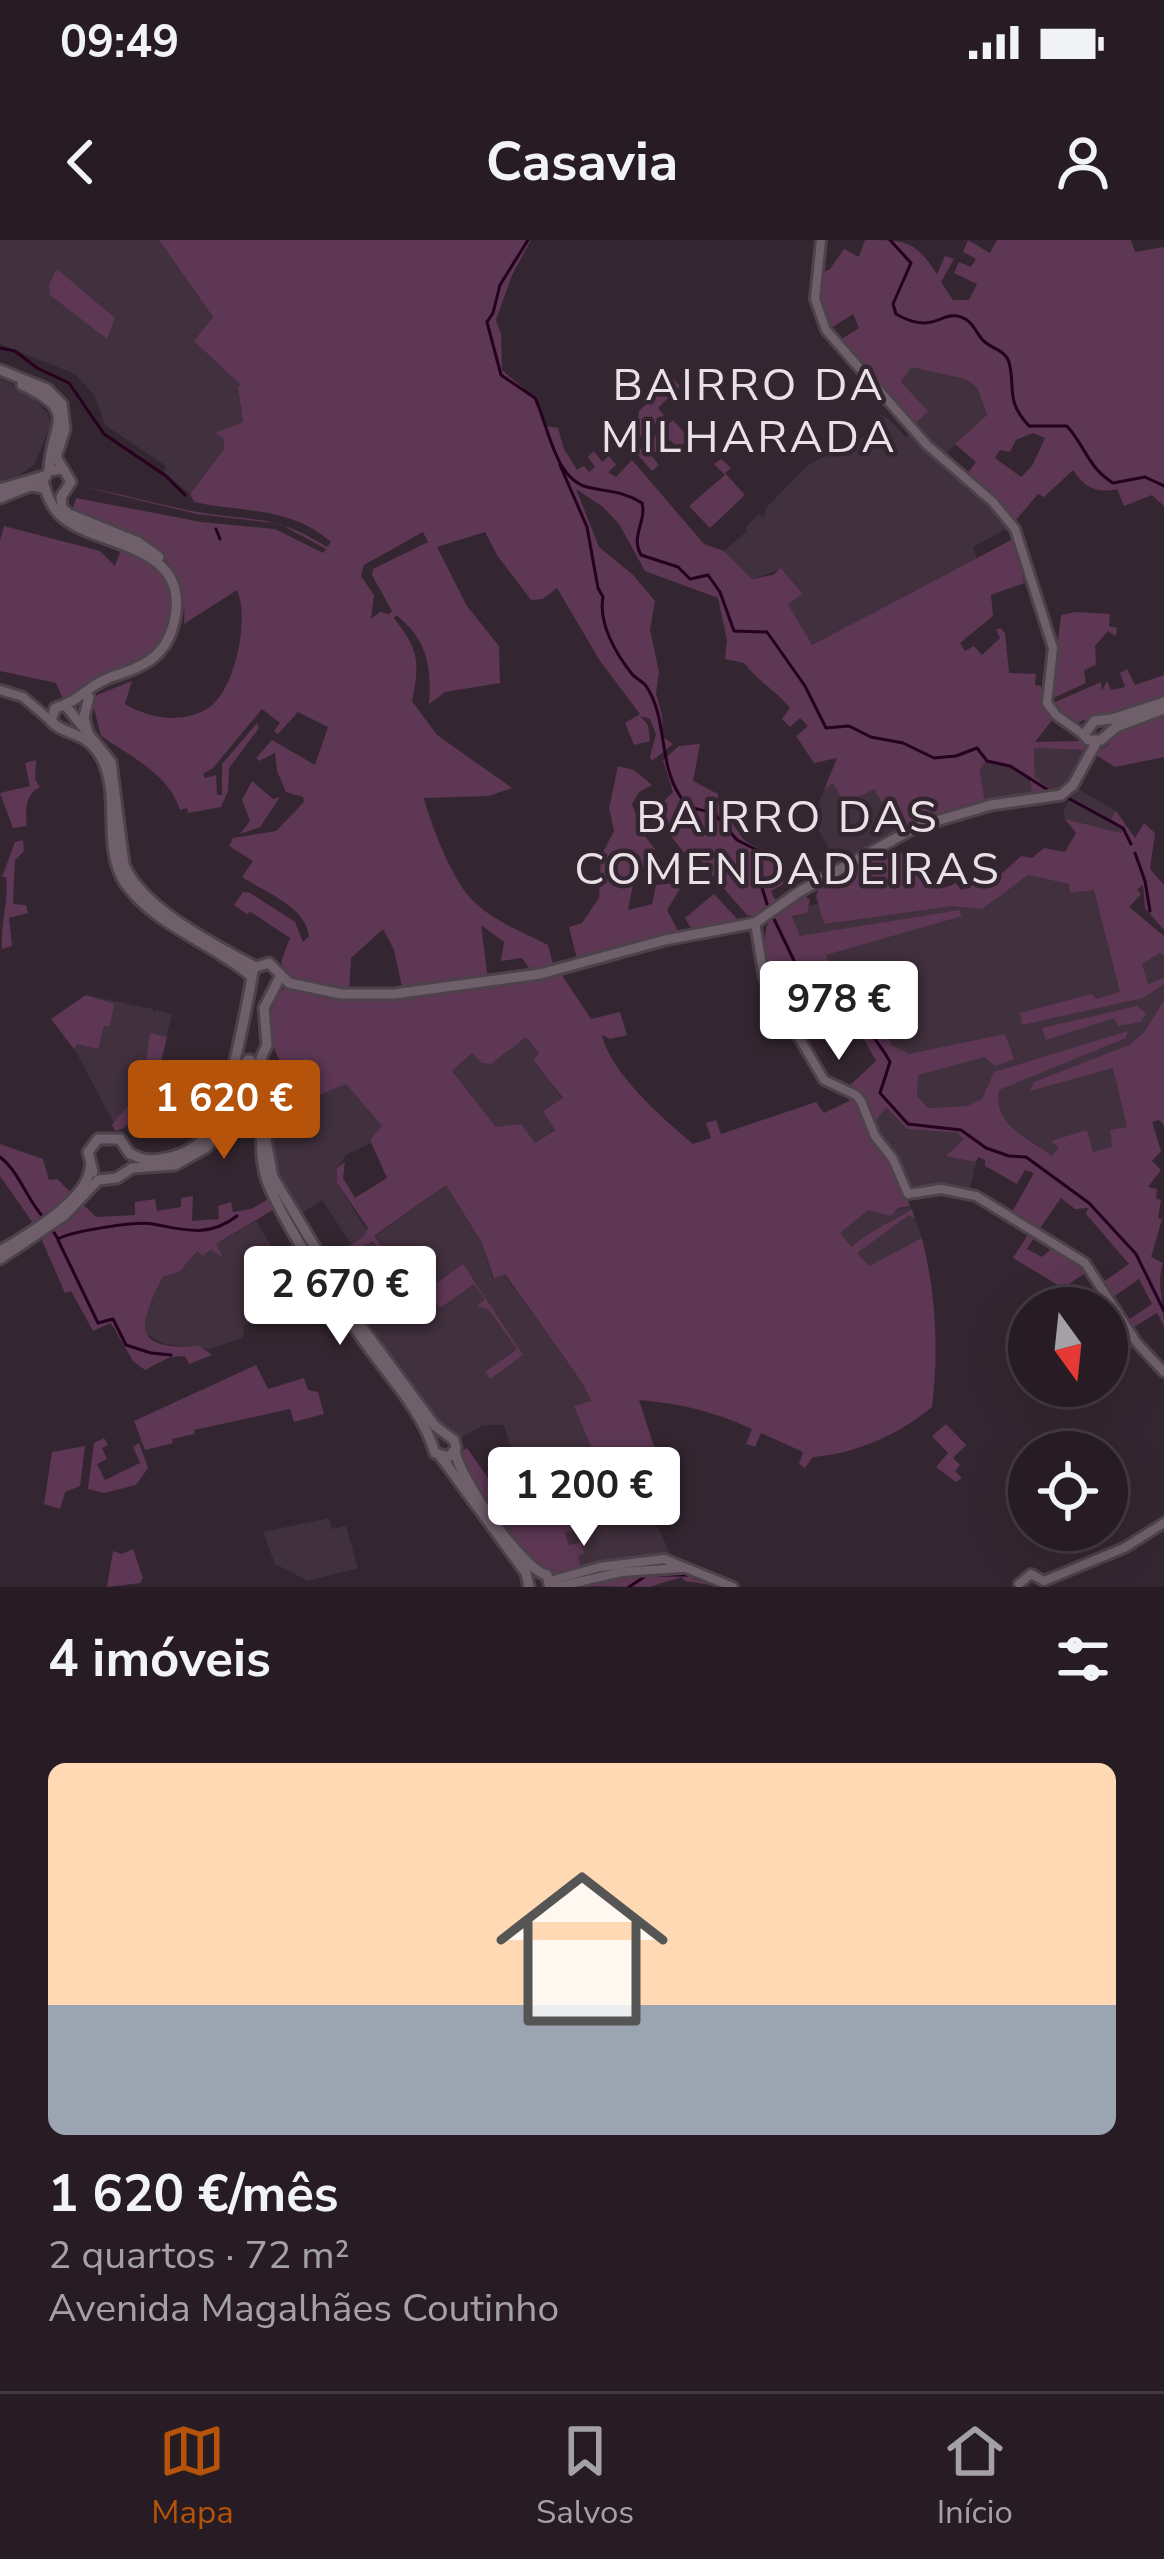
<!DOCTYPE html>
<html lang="pt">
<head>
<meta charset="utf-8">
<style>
	:root { --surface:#271c24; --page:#2f252c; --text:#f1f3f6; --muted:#a4a1a6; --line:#433a41; --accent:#b45309 }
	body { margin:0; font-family:"Nunito Sans",sans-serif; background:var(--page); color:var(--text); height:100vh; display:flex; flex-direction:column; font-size:45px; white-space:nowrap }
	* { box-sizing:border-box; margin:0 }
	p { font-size:39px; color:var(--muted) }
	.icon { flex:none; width:66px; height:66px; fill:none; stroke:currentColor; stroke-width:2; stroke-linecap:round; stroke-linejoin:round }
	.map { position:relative; height:1347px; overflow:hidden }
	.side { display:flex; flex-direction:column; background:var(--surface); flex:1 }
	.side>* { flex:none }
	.needle { width:78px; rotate:165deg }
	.fabs { position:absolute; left:1008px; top:1047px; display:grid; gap:24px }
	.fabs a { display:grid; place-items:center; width:120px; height:120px; border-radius:50%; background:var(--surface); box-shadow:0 12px 48px #0002,0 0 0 3px var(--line); font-size:60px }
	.price { position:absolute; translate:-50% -102px; padding:0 27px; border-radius:12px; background:#fff; color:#222; font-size:39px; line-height:78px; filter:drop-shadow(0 3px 6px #0008) }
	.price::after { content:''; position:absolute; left:50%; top:72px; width:36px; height:27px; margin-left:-18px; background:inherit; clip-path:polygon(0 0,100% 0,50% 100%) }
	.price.selected { background:var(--accent); color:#fff }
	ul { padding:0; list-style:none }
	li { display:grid; align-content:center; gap:24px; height:636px; padding:0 48px }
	li span { display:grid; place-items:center; height:372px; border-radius:18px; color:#555 }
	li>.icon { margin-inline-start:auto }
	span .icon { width:216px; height:216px; fill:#fffc; stroke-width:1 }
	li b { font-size:51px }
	h2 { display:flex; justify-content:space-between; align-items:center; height:144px; padding:0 48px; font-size:51px }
	.status { display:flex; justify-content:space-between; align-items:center; height:84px; padding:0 60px; background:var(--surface); direction:ltr }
	.status svg { height:33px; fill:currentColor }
	header { display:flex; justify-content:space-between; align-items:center; height:156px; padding:0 48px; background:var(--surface); font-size:54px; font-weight:700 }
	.tabs { display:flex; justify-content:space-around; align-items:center; height:168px; border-top:3px solid var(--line); background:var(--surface); font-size:33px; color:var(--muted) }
	.tabs a { display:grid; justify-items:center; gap:6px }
	.tabs .selected { color:var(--accent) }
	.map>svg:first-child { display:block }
	.built { fill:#41303d }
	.green { fill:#5d3754; fill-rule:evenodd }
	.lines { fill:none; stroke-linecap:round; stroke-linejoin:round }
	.stream { stroke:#25001f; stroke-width:3 }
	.tertiary-casing { stroke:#4d414a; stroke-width:14 }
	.secondary-casing { stroke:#4d414a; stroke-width:15 }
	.tertiary { stroke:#6f5f6a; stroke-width:8 }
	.secondary { stroke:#6f5f6a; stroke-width:9 }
	.labels { text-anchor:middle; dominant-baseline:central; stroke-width:9; stroke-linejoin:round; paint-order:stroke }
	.neighbourhood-label { font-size:45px; letter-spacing:3px; fill:#eae1e7; stroke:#342630 }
</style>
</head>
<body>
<div class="status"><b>09:49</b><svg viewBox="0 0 49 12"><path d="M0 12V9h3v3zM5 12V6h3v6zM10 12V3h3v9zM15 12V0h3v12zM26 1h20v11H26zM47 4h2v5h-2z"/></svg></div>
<header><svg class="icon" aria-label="back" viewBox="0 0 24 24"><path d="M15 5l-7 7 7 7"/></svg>Casavia<svg class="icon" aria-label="person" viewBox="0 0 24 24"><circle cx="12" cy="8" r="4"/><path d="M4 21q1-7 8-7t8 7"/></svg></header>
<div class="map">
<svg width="1164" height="1347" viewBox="0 0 1164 1347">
	<rect width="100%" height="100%" fill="#342630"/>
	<!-- built -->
	<g class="built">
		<path d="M0 0H159L213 77 242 146 238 148 243 182 217 194 223 198 224 209 190 254 164 232 166 226 105 185 95 156 75 134 0 104Z"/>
		<path d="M911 126 965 139 977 147 987 175 943 216 1012 277 1009 287 973 307 977 318 812 405 787 364 803 353 782 329 752 339 724 311 747 291 745 288 758 274 764 276 766 268 808 225 870 194 880 175 888 178 906 197 917 188 915 184 927 171 901 142Z"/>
		<path d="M0 139 24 150 48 173 51 185 34 225 0 248Z"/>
		<path d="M841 504 906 580 905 590 901 585 895 596 836 623 812 577 836 525Z"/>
		<path d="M1034 508 1085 510 1072 544 1051 550 1035 537Z"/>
		<path d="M985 522 1007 526 1030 541 1032 555 985 563 980 530Z"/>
		<path d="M1077 548 1116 571 1111 580 1123 590 1121 593 1065 579 1063 571Z"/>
		<path d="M883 615 930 647 982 658 1032 618 1090 630 1164 698V760L1144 792 1129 805 1161 911 1116 962 1109 963 1036 904 1009 889 982 859 967 866 910 869 899 818 871 768 831 753 815 742 792 676 806 673V666L820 663Z"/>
		<path d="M86 755 152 769 155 774 156 770 172 774 155 844 124 889 118 891 75 810 51 779Z"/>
		<path d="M526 796 539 815 533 820 563 859 555 889 535 903 496 887 452 831 472 813 483 823 491 824Z"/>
		<path d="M341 844H346L383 887 371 903 346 915 337 928V943L367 991 374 997 446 945 482 1003 493 1039 504 1034 583 1144 592 1162 575 1165 596 1215 621 1208 642 1267 650 1272 671 1315 680 1319 691 1331 689 1334 681 1331 578 1347H549L578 1315 580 1302 569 1305 565 1293 577 1282 601 1275 569 1222 518 1234 504 1185H483L461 1198 439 1185 327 1022 351 1004 322 960 302 973 301 980 284 943 269 908 271 873Z"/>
		<path d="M885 866 908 889 958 893 979 908 970 950 941 946 911 950 897 914 874 883Z"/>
		<path d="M910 966 922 998 869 1027 839 992 868 970 885 972Z"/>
		<path d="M256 981 279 1019 258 1025 252 1031 264 1079 244 1086 243 1098 209 1109 164 1104 146 1094 143 1079 163 1037 191 1010 216 1004Z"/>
		<path d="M329 1278 332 1289 346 1286 358 1328 308 1341 275 1324 263 1292Z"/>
	</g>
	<!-- green -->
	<g class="green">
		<path d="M159 0H531L512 35 496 80 501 94 502 130C526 153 538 151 545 186L558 188 564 209 577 230 584 226 589 232 595 227 588 217 594 211 602 222 609 216 616 225 608 232 616 237 632 220 704 304 724 311 752 339 773 335 781 328 803 354 788 364 812 405 1015 298 1024 343 991 355 993 376 960 403 965 411 974 406 982 415 1000 398 996 390 1000 388 1005 393 1009 433 1036 434 1035 445 1041 446 1045 471 1072 491 1052 480 1035 502 1084 501 1085 510 1034 508 1035 537 1051 550 1048 553 1032 555 1030 540 1006 526 985 522 980 530 985 563 905 590 899 574 892 578 874 549 845 564 833 543 824 550 837 518 814 523 796 496 808 486 800 478 790 487 782 479 790 468C776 451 758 441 744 423L725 419 727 400 718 358 645 331 619 284 603 267 576 249 599 307 633 335 655 361 650 390 659 432 656 454 662 475 663 497 673 504 652 521 650 517 656 494 650 479 640 476 648 485 650 501 634 505 625 483 640 474 600 421 557 348 543 359 531 360 497 315 485 292 437 307 467 366 499 406 500 443 445 452 429 464C432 427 427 399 396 375L394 378C419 411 420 420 412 461L437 495 512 548 489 556 424 558C430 583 450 633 467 654 486 678 522 692 548 705L554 728 532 732 522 718 501 721 504 702 481 685 488 740 403 751 394 710 383 689 351 718 349 753 288 739 281 722 290 698 251 672 247 674 234 665 243 652 250 653 295 682 303 702 309 696C306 667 265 652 242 637L253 621 229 606 233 598 276 591 304 562 303 557 286 552 277 531 275 513 259 521 256 518 272 500 315 525 328 487 298 472 278 494 274 491 280 483 262 469 213 528 203 534 205 538 216 535 217 555H222V524L257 483 259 488 229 528 228 551 221 567 188 573 187 568 180 570C170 535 130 516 101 496L93 465 97 455 132 441 125 464C149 478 178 484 205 470 235 455 250 378 237 350L184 384C186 357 181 336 162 315L72 272 76 258 201 282 275 289 323 313 326 309 280 284 197 274 84 247C124 254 163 266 203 273 257 281 278 276 327 307L331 302C290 266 244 273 194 262L190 254 224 209 223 198 215 193 243 182 238 147 241 145 194 101 213 77ZM423 292 428 302 373 329 372 335 392 371 389 374 380 372 371 379 374 355 361 336 364 325Z"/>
		<path d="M865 0C905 0 915 0 937 34L945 16 954 19 941 42 953 60H969L977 44 954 33 959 22 971 27 976 19 963 12 968 0 990 13 997 0H1131L1135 12 1164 7V266L1152 255 1124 266 1117 249C1096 254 1084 247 1073 230L1044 257 1038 254 1015 281 966 235 976 222 955 204 987 175 977 147 965 139 911 127 901 142 928 171 915 184 838 101 859 88 853 74 831 88 819 61V35L830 29 844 9 859 17ZM1033 193 1045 198 1032 226 1021 237 995 218 1000 210 1010 212 1016 200Z"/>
		<path d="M57 29 115 78 107 99 50 55 49 45Z"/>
		<path d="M673 139 680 146 658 168 664 176 636 200 639 171Z"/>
		<path d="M673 180 690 199 679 208 670 200 651 215 659 225 652 231 636 213Z"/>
		<path d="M721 219 731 228 725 233 745 255 710 288 689 266 725 235 714 224Z"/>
		<path d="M4 286 100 311 115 326 121 309C134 314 145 318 155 327 181 352 173 401 144 420 116 439 98 432 70 462L64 461 56 443 0 431V301Z"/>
		<path d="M1076 372 1110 374 1109 386 1117 388 1116 396 1108 391 1095 406 1096 425 1084 430 1086 443 1051 459 1061 375Z"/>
		<path d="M1127 429 1135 445 1164 435V457L1113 473 1116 475H1096L1077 483 1060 475 1051 464 1101 442 1102 451 1107 441 1111 450 1125 447 1120 433Z"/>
		<path d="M1164 475V517L1115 527 1093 513 1107 506 1121 488Z"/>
		<path d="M700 504 693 541 718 554 717 561 744 600 776 619 784 630 783 644 771 651 777 664 759 677 747 675 704 626 695 608 687 616 652 573 673 552 663 520 679 506Z"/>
		<path d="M36 520 35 539 40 547C25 554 25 571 27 586L13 588 0 553 30 546 25 523Z"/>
		<path d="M618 526 634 530 652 545 639 552 632 564 644 595 655 609 634 640 628 670 652 664 656 645 684 642 667 670 679 693 578 723 569 687 582 683 599 658 601 616 614 591 609 568Z"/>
		<path d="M252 541 273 559 280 557 260 587 240 594 250 581 242 560Z"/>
		<path d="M1116 571 1135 598 1144 583 1155 593 1150 629 1164 645V690L1145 668 1143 645 1137 650 1141 654 1129 667 1164 696V715L1160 713 1142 724 1148 744 1164 738V744L1143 758 1022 785 1020 773 1092 754 1096 759 1120 752 1094 650 1070 653 1069 644 1028 635 982 669 952 666 824 684 816 656 820 645 890 607 897 614 901 612C914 633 927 659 956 643L961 650 972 644 988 646 1021 616 1032 618 1044 608 1065 612 1076 593 1065 579 1121 593 1123 589 1111 579Z"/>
		<path d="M23 600 24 611 15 620 13 664 26 665 28 673 9 678 12 706 2 709C0 684 9 662 6 637H2L15 602Z"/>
		<path d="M714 654 739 681 692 690 685 678Z"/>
		<path d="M803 654 810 660 807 673 792 676 800 696 959 670 962 676 826 715 837 755 871 768 892 805 909 814 1005 794 1014 819 995 826 985 817 918 835 917 856 928 868 967 866 982 859 994 832 1128 791 1126 798 999 850C993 887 1028 897 1052 916L1059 908 1051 901 1087 890 1093 912 1112 907 1110 890 1127 887 1113 828 1030 851 1034 842 1129 805 1144 792 1164 760V885L1159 880 1152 882 1161 911 1152 921 1161 930 1148 947 1157 949 1156 958 1161 960 1158 978 1162 979 1151 1017 1163 1023C1156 1044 1164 1062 1164 1086L1157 1073 1132 1088 1127 1081 1152 1064 1139 1039 1112 1058 1102 1043 1129 1024 1086 974 1088 968 1075 969 1061 958 1040 988 1012 972 1034 933 1025 930 1017 944 985 926V920L978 917 976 922 946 916 964 899 958 893 907 889 886 867 874 883 863 855 850 845 876 821 850 774 829 777 813 771 795 783 766 736 785 733 767 724C760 666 773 688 803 654Z"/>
		<path d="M561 734 591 779 620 772 627 795 610 799 602 795C610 832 663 879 693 904L711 898 706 883 716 880 721 894 816 862 824 873 855 858 891 919 910 966 898 968 891 976 868 970 840 993 852 1007C871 989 891 983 912 969L915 979 909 975 857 1013 869 1026 922 998C936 1055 939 1109 932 1167 900 1194 855 1214 813 1217L805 1228 799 1224 803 1212 761 1193 755 1207 746 1204 752 1189C716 1172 679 1163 639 1160L669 1253 660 1257V1267L650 1272 642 1267 621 1209 595 1216 574 1166 591 1161 583 1144 505 1034 494 1039 482 1003 446 945 374 996 398 1032 393 1031 373 1001 335 1022 357 1058H353L327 1022 364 996 368 988 337 943V928L345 922 343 938 355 958 387 938 370 900 382 886 346 844 306 860 297 852C277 819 254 780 285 747H293L340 760H375L450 753ZM526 797 539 814 533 820 563 858 543 871 555 890 535 903 521 884 496 887 452 831 472 813 482 823 491 824Z"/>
		<path d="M86 755 114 764 110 786H104L98 809 77 804 74 809 51 779Z"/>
		<path d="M1137 766 1146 773 1141 782 1118 786 1114 778 1046 800 1042 788Z"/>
		<path d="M150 793 167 797C160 827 149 881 115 891L112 885C118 876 125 870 132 862 146 843 146 815 150 793Z"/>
		<path d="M0 904 43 919 49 940 57 939 96 977 135 975V962L155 959 157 971 181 967V958L193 956 192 981 219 979 218 966 231 962 233 972 251 969 270 958 276 968 216 1004 223 1018 211 1009 203 1016 197 1011 180 1031 163 1037C138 1086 130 1111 200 1106L212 1115 189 1124 185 1116 170 1117 145 1130 133 1121 111 1083 93 1091 71 1051 65 1053 41 998 66 978 56 966 33 983 0 936Z"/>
		<path d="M1029 993 1035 996 1027 1009 1042 1017 1053 1007 1082 1026 1085 1033 1063 1048 1013 1018Z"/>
		<path d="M463 1024 523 1115 490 1139 485 1132 517 1109 489 1070 477 1066 485 1059 474 1044 440 1068 427 1050Z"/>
		<path d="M256 1125 268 1149 304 1138 308 1150 318 1152 324 1174 294 1182 290 1169 194 1190V1194L172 1199 173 1203 145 1210 134 1181Z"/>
		<path d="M946 1184 966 1205 953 1218 960 1225 955 1231 962 1238 956 1242 936 1227 948 1213 932 1196Z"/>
		<path d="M104 1198 108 1205 102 1208 107 1219 97 1224 105 1240 140 1223 133 1207 139 1203 148 1228 136 1245 104 1253 88 1249 94 1203Z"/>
		<path d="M85 1206 80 1246 65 1252 60 1269 44 1264 52 1212Z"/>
		<path d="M467 1208 507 1265 527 1254 518 1234 581 1219 604 1272 578 1282 580 1289 565 1293 569 1305 581 1302 584 1313 578 1316 581 1329 556 1337 548 1329 536 1327 500 1283 461 1220 460 1212Z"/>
		<path d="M133 1309 143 1338 140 1343 107 1347 113 1311 122 1314Z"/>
		<path d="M681 1331 724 1347 685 1341 682 1337 649 1347 578 1346 620 1335Z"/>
	</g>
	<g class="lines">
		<!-- stream -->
		<g class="stream">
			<path d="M528 0 500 45 493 73 487 82 501 135 535 158C548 184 554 238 587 247 607 252 624 251 642 263 647 281 630 296 641 315L678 327 690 339 708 335 720 352 734 391 767 392 805 446 826 488 849 486 871 497 903 503 934 518 956 516 977 508 987 521 1010 526 1048 550"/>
			<path d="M890 0 911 23 893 64 896 74C934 96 940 70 961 77 971 80 975 90 981 98 989 109 1005 109 1009 122 1016 150 1005 160 1029 186H1067C1087 209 1087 226 1113 243L1145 237 1164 246"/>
			<path d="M0 108 15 111 37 128 69 143 104 194 166 236 185 255"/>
			<path d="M560 225 587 287 598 348 603 357C598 383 616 414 632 434 636 439 643 441 646 446 668 478 658 523 680 556 688 569 699 570 713 572L737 600 757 610 758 635 768 667"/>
			<path d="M216 289 220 299"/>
			<path d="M1066 557 1123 588 1131 604"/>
			<path d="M1135 613 1145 641 1150 671"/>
			<path d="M774 679 812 758 821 766 860 775C868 793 882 806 890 822L880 853 908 884 961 890 986 908 1009 916 1026 917 1089 963 1136 1014 1164 1071"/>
			<path d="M0 917C19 931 27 960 44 978"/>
			<path d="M50 986 58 999C72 991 136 981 153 984 186 990 208 998 237 976"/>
			<path d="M58 1000 98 1083 113 1079 126 1105 151 1113 171 1115"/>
			<path d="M693 1337 713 1343"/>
			<path d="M629 1347 647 1335H688"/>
		</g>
		<defs>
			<g id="tertiary">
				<path d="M821 0 815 59 826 90 927 205 993 262 1015 289 1053 408 1047 463 1056 475 1084 495"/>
				<path d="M0 450 23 457 51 481"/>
				<path d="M755 683 764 738 824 840 856 855 861 861 875 896 893 919 908 954 941 949 976 956 1085 1023 1137 1103 1164 1132"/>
				<path d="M550 1341 600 1327 664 1319 733 1347"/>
				<path d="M1044 1341 1124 1308 1164 1283"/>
				<path d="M1019 1344 1031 1334 1044 1341"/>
				<path d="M557 1347 621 1332 682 1328"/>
			</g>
			<g id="secondary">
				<path d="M0 130 47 149 62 164 65 189 56 217 71 242 61 257"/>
				<path d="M22 145C81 173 51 181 49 231"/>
				<path d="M61 229 49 231 43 241C45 251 51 266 59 274 92 309 197 300 173 386 164 419 140 428 111 437 88 445 79 462 55 468L51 481C64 496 86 490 101 517 122 554 101 607 125 643 155 686 213 703 251 736"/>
				<path d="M0 249 44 236"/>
				<path d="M61 257 62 268 69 274 138 302 159 317"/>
				<path d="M0 258 30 246 44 248"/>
				<path d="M1164 462 1112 479 1094 481 1084 495 1088 500H1101L1116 487 1164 469"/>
				<path d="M66 466 111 522 124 624C140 667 216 706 256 727"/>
				<path d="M88 493 84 477 89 457"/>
				<path d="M256 727 269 723 289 743 341 754H394L540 734 665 700 755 683 799 652 916 587 991 565 1061 555 1073 545 1097 501"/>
				<path d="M250 820C274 852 251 904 269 946 288 990 333 1057 361 1097 387 1135 422 1169 435 1213L449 1217 456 1208 454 1200 435 1186 365 1091 273 937 266 900 268 850 261 818 267 805 264 768 280 737"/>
				<path d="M130 913C142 921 153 921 166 918 216 908 224 867 234 825 241 794 248 762 253 731"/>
				<path d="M93 932 88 912 98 899H120L130 914"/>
				<path d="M0 1011C26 996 88 959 90 928"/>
				<path d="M0 1019 65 975 98 940 117 938 132 928 175 925 207 907 230 878 241 828 248 820"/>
				<path d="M455 1211C459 1237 522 1330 547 1335L550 1347"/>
				<path d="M441 1217 526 1333 529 1347"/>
			</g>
		</defs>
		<!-- tertiary casing -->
		<use href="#tertiary" class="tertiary-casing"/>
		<!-- secondary casing -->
		<use href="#secondary" class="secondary-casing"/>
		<!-- tertiary -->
		<use href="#tertiary" class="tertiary"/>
		<!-- secondary -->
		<use href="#secondary" class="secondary"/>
	</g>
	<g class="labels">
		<!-- neighbourhood labels -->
		<g class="neighbourhood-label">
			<text x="749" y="145">BAIRRO DA<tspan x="749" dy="52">MILHARADA</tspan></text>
			<text x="788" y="577">BAIRRO DAS<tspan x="788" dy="52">COMENDADEIRAS</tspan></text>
		</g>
	</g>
</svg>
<div class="fabs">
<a><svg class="needle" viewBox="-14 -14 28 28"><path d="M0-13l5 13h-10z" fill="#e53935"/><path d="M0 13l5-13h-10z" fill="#a4a1a6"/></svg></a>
<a><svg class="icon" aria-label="locate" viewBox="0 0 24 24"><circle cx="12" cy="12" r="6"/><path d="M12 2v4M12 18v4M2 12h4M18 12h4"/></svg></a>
</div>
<b class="price" style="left:839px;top:823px">978 €</b>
<b class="price selected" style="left:224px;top:922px">1 620 €</b>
<b class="price" style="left:340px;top:1108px">2 670 €</b>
<b class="price" style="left:584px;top:1309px">1 200 €</b>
</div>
<section class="side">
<h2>4 imóveis<svg class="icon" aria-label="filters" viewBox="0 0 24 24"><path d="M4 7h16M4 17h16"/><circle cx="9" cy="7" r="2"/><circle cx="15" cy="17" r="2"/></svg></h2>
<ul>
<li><span style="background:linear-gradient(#ffd9b3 65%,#9aa5b1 0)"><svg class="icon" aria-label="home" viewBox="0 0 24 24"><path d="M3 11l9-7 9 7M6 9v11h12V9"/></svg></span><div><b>1 620 €/mês</b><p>2 quartos · 72 m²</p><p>Avenida Magalhães Coutinho</p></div></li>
</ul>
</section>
<nav class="tabs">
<a class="selected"><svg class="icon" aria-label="map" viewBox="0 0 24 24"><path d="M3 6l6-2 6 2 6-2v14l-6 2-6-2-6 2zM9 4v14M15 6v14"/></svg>Mapa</a>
<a><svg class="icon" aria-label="saved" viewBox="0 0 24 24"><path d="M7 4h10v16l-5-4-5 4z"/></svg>Salvos</a>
<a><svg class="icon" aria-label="home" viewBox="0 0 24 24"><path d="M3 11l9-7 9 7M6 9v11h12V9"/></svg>Início</a>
</nav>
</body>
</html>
